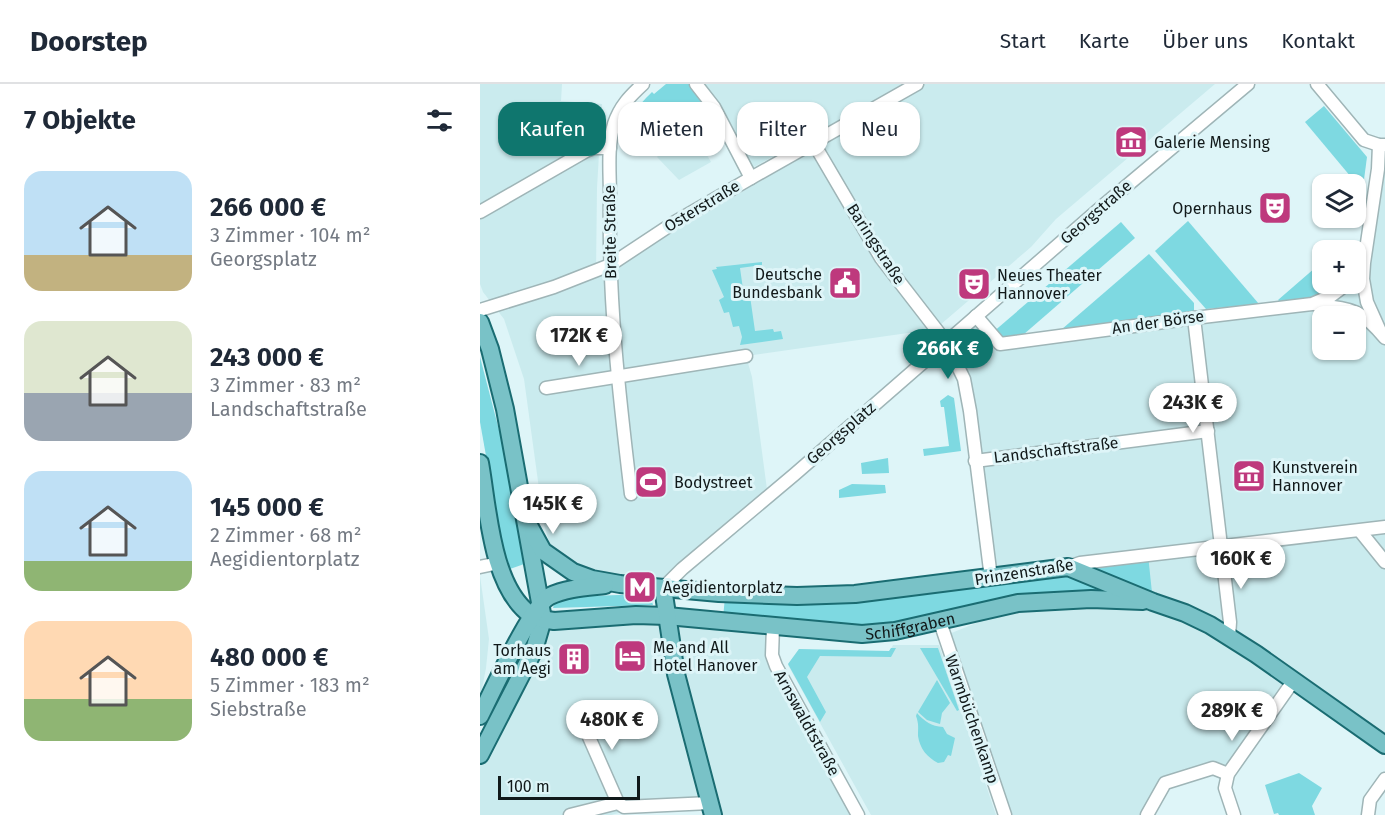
<!DOCTYPE html>
<html lang="de">
<head>
<meta charset="utf-8">
<style>
	:root { --surface:#fff; --page:#f6f6f7; --text:#1f2937; --muted:#747a83; --line:#e0e1e3; --accent:#0f766e }
	body { margin:0; font-family:"Fira Sans",sans-serif; background:var(--page); color:var(--text); height:100vh; display:flex; flex-direction:column; font-size:22px; white-space:nowrap }
	* { box-sizing:border-box; margin:0 }
	p { font-size:20px; color:var(--muted) }
	.icon { flex:none; width:33px; height:33px; fill:none; stroke:currentColor; stroke-width:2; stroke-linecap:round; stroke-linejoin:round }
	.map { position:relative; flex:1; overflow:hidden }
	.sheet { display:flex; flex-direction:column; background:var(--surface); width:480px }
	.sheet>* { flex:none }
	.guide { position:absolute; left:18px; top:18px; width:570px; height:54px; display:flex; gap:12px }
	.controls { position:absolute; left:832px; top:90px; display:grid; gap:12px }
	.controls a { display:grid; place-items:center; width:54px; height:54px; border-radius:12px; background:var(--surface); box-shadow:0 2px 4px #0004; font-size:30px }
	.scale { position:absolute; left:18px; bottom:15px; width:142px; box-sizing:border-box; padding-left:6px; border:3px solid #11191a; border-top:0; font-size:16px; line-height:21px; white-space:nowrap; color:#11191a; -webkit-text-stroke:4px #def5f8; paint-order:stroke }
	.price { position:absolute; translate:-50% -51px; padding:0 14px; border-radius:21px; background:#fff; color:#222; font-size:20px; line-height:39px; filter:drop-shadow(0 2px 3px #0008) }
	.price::after { content:''; position:absolute; left:50%; top:36px; width:18px; height:14px; margin-left:-9px; background:inherit; clip-path:polygon(0 0,100% 0,50% 100%) }
	.price.on { background:var(--accent); color:#fff }
	ul { padding:0; list-style:none }
	li { display:flex; align-items:center; gap:18px; height:150px; padding:0 24px }
	li span { display:grid; place-items:center; flex:none; width:168px; height:120px; border-radius:18px; color:#555 }
	li>.icon { margin-inline-start:auto }
	span .icon { width:72px; height:72px; fill:#fffc; stroke-width:1 }
	li b { font-size:26px }
	h2 { display:flex; justify-content:space-between; align-items:center; height:72px; padding:0 24px; font-size:26px }
	.pill { padding:0 21px; border-radius:18px; background:var(--surface); box-shadow:0 2px 4px #0004; font-size:21px; line-height:54px }
	.pill.on { background:var(--accent); color:#fff }
	header { display:flex; align-items:center; gap:36px; box-sizing:border-box; height:84px; padding:0 30px; background:var(--surface); border-bottom:2px solid var(--line) }
	header strong { font-size:28px }
	nav { display:flex; gap:33px; margin-inline-start:auto; font-size:21px }
	main { display:flex; flex:1; min-height:0 }
	.map>svg:first-child { display:block }
	.built { fill:#caebee; fill-rule:evenodd }
	.green { fill:#7ed9e1 }
	.lines { fill:none; stroke-linecap:round; stroke-linejoin:round }
	.minor-casing { stroke:#9fb5b7; stroke-width:15 }
	.major-casing { stroke:#1a6c72; stroke-width:20 }
	.minor { stroke:#fff; stroke-width:12 }
	.major { stroke:#79c2c7; stroke-width:16 }
	.labels { text-anchor:middle; dominant-baseline:central; stroke-width:6; stroke-linejoin:round; paint-order:stroke }
	.poi-label { font-size:16px; fill:#11191a; stroke:#def5f8; text-anchor:start }
	.street-label { font-size:16px; fill:#11191a; stroke:#def5f8 }
</style>
</head>
<body>
<header>
<strong>Doorstep</strong>
<nav><a>Start</a><a>Karte</a><a>Über uns</a><a>Kontakt</a></nav>
</header>
<main>
<section class="sheet">
<h2>7 Objekte<svg class="icon" aria-label="filters" viewBox="0 0 24 24"><path d="M4 7h16M4 17h16"/><circle cx="9" cy="7" r="2"/><circle cx="15" cy="17" r="2"/></svg></h2>
<ul>
<li><span style="background:linear-gradient(#bfe0f5 70%,#c2b280 0)"><svg class="icon" aria-label="home" viewBox="0 0 24 24"><path d="M3 11l9-7 9 7M6 9v11h12V9"/></svg></span><div><b>266 000 €</b><p>3 Zimmer · 104 m²</p><p>Georgsplatz</p></div></li>
<li><span style="background:linear-gradient(#dfe7d0 60%,#9aa5b1 0)"><svg class="icon" aria-label="home" viewBox="0 0 24 24"><path d="M3 11l9-7 9 7M6 9v11h12V9"/></svg></span><div><b>243 000 €</b><p>3 Zimmer · 83 m²</p><p>Landschaftstraße</p></div></li>
<li><span style="background:linear-gradient(#bfe0f5 75%,#8fb573 0)"><svg class="icon" aria-label="home" viewBox="0 0 24 24"><path d="M3 11l9-7 9 7M6 9v11h12V9"/></svg></span><div><b>145 000 €</b><p>2 Zimmer · 68 m²</p><p>Aegidientorplatz</p></div></li>
<li><span style="background:linear-gradient(#ffd9b3 65%,#8fb573 0)"><svg class="icon" aria-label="home" viewBox="0 0 24 24"><path d="M3 11l9-7 9 7M6 9v11h12V9"/></svg></span><div><b>480 000 €</b><p>5 Zimmer · 183 m²</p><p>Siebstraße</p></div></li>
</ul>
</section>
<div class="map">
<svg width="905" height="731" viewBox="0 0 905 731">
	<rect width="100%" height="100%" fill="#def5f8"/>
	<!-- built -->
	<g class="built">
		<path d="M0 0H82L81 17 122 20 117 104 116 189 132 184 330 68 399 177 456 245 266 272 272 293 288 413 183 504 140 500 75 477 64 441 44 295 24 235 3 208 0 200Z"/>
		<path d="M218 0H735L576 135 551 163 460 241 410 181 337 49 270 85Z"/>
		<path d="M202 45 223 64 231 78 199 96 177 73Z"/>
		<path d="M905 68V661L705 529 511 494 484 295 466 258 496 232 520 260 832 220 867 200H876V190L884 179 894 107ZM843 232H876V266H843Z"/>
		<path d="M0 492 9 555 6 584 0 615Z"/>
		<path d="M672 519 705 530 811 600 748 690 733 684 685 698 667 731H525L464 552 536 523Z"/>
		<path d="M64 536 293 542 292 571 378 731H232L229 719 147 727 131 731H0V672Z"/>
		<path d="M413 561H459L516 731H391L308 581 319 565 408 571Z"/>
	</g>
	<!-- green -->
	<g class="green">
		<path d="M186 0H213L226 18C194 35 188 38 167 68L143 60 142 59C145 36 156 24 172 8L174 10Z"/>
		<path d="M844 22 887 73 883 103 881 105 825 38Z"/>
		<path d="M708 137 779 220 726 225 675 167Z"/>
		<path d="M641 138 655 154 536 257 521 259 512 249Z"/>
		<path d="M669 170 714 219V233L574 252Z"/>
		<path d="M843 177V200H857L855 202 827 215 800 218 798 216Z"/>
		<path d="M282 178V181L260 184 263 205H269L275 247 293 245 294 248 301 247 303 255 260 261 262 253 259 242 253 243 249 228 244 229 239 216 244 213 232 186 237 185 236 183Z"/>
		<path d="M0 273 25 369 47 479 30 485 21 456 0 338Z"/>
		<path d="M468 311 474 314 481 367 444 372 443 365 469 362 464 323H461L460 317Z"/>
		<path d="M408 374 409 389 382 390 381 379Z"/>
		<path d="M372 400 405 401 406 409 359 414V406Z"/>
		<path d="M668 471 673 518 600 479Z"/>
		<path d="M586 486 654 513 614 511 415 544 243 534 245 513Z"/>
		<path d="M166 510 171 514 173 521 73 524 75 517 83 513Z"/>
		<path d="M411 564H416L411 573 340 572 327 593 346 628 340 638 308 580 319 565 409 567Z"/>
		<path d="M440 564H458L479 626 477 627Z"/>
		<path d="M457 596 470 619 462 629 460 640 447 636 438 628Z"/>
		<path d="M437 629C445 638 451 642 463 643L467 650 475 654 471 672 468 671 464 678 458 679C447 673 440 665 438 652 438 644 439 640 436 632Z"/>
		<path d="M819 689 842 704 832 722 835 731H799L798 729 794 730 785 701Z"/>
	</g>
	<g class="lines">
		<defs>
			<g id="minor">
				<path d="M216 0 234 23 271 94"/>
				<path d="M837 0 884 56 899 61H905"/>
				<path d="M333 58 401 174 466 258 484 295 490 327 511 494"/>
				<path d="M899 61 898 85 884 179 883 195 887 218 900 247"/>
				<path d="M0 128 106 67 114 64H130"/>
				<path d="M837 221C872 225 881 225 905 254"/>
				<path d="M0 226 74 203 130 181 195 138 271 94 437 0"/>
				<path d="M496 232 520 260 714 234 832 220 851 212 867 200"/>
				<path d="M714 234 750 538 749 553"/>
				<path d="M66 304 266 272"/>
				<path d="M495 377 728 347"/>
				<path d="M151 410C139 311 128 213 130 113 130 90 127 63 134 40 140 22 150 12 163 0"/>
				<path d="M880 447 905 478"/>
				<path d="M0 483 19 479"/>
				<path d="M588 483 600 479 905 443"/>
				<path d="M183 504 202 485 315 390 625 120 768 0"/>
				<path d="M460 538 525 731"/>
				<path d="M293 542 292 571 296 582 378 731"/>
				<path d="M97 634 105 644 138 719"/>
				<path d="M90 731 138 719 144 723 230 719"/>
				<path d="M667 731 685 699 733 684 748 690"/>
				<path d="M754 731 745 704 748 690 814 596"/>
				<path d="M888 731 890 716 905 695"/>
			</g>
			<g id="major">
				<path d="M0 238 10 265 25 325 63 535 54 566 0 671"/>
				<path id="s1" d="M0 379C8 423 11 503 51 531 58 535 66 536 74 537L156 531 187 532 382 550 415 547 538 519 611 515 663 517"/>
				<path d="M46 436 63 467 93 488 112 495 140 500 239 509 317 512 375 510 588 483 673 518 705 529 730 541 776 570 905 661"/>
				<path d="M183 504 196 590 233 731"/>
				<path d="M0 632C12 609 51 521 70 512 86 504 108 503 125 501"/>
			</g>
		</defs>
		<!-- minor casing -->
		<use href="#minor" class="minor-casing"/>
		<!-- major casing -->
		<use href="#major" class="major-casing"/>
		<!-- minor -->
		<use href="#minor" class="minor"/>
		<!-- major -->
		<use href="#major" class="major"/>
	</g>
	<!-- icons -->
	<defs>
		<symbol id="museum-square" viewBox="-11 -11 22 22"><rect x="-9" y="-9" width="18" height="18" rx="4" fill="#be397d" stroke="#def5f8"/><path d="M0-6L6-3V-2H-6V-3ZM-5-1h2V3h-2ZM-1-1h2V3h-2ZM3-1h2V3H3ZM-6 4H6V6H-6Z" fill="#fff"/></symbol>
		<symbol id="theatre-square" viewBox="-11 -11 22 22"><rect x="-9" y="-9" width="18" height="18" rx="4" fill="#be397d" stroke="#def5f8"/><path d="M-5-5.5Q0-4 5-5.5V0Q5 5 0 6Q-5 5-5 0ZM-3.3-2.5H-1v1.5H-3.3ZM1-2.5H3.3v1.5H1ZM-2.8 1Q0 5.5 2.8 1Z" fill="#fff"/></symbol>
		<symbol id="civic-square" viewBox="-11 -11 22 22"><rect x="-9" y="-9" width="18" height="18" rx="4" fill="#be397d" stroke="#def5f8"/><path d="M-.6-6.5H3V-4.5H.6V-3L4-1V1h2V6H-6V1h2V-1L-.6-3ZM-1.2 2.5V6h2.4V2.5Z" fill="#fff"/></symbol>
		<symbol id="stadium-square" viewBox="-11 -11 22 22"><rect x="-9" y="-9" width="18" height="18" rx="4" fill="#be397d" stroke="#def5f8"/><path d="M0-5a6.5 5 0 1 0 0 10a6.5 5 0 1 0 0-10ZM-3.5-1.8h7v3.6h-7Z" fill="#fff"/></symbol>
		<symbol id="metro-square" viewBox="-11 -11 22 22"><rect x="-9" y="-9" width="18" height="18" rx="4" fill="#be397d" stroke="#def5f8"/><path d="M-5.5 5V-5H-3L0 0L3-5H5.5V5H3V-.5L0 4L-3-.5V5Z" fill="#fff"/></symbol>
		<symbol id="hotel-square" viewBox="-11 -11 22 22"><rect x="-9" y="-9" width="18" height="18" rx="4" fill="#be397d" stroke="#def5f8"/><path d="M-6-4.5h1.5V1H6V5H4.5V3h-9V5H-6ZM-4 0a1.8 1.8 0 1 1 3.6 0ZM.5 0V-2.5h3Q6-2.5 6 0Z" fill="#fff"/></symbol>
		<symbol id="building-square" viewBox="-11 -11 22 22"><rect x="-9" y="-9" width="18" height="18" rx="4" fill="#be397d" stroke="#def5f8"/><path d="M-4-6H4V6H1V3H-1V6H-4ZM-2.5-4.3h1.7v1.8h-1.7ZM.8-4.3h1.7v1.8H.8ZM-2.5-1h1.7V.8h-1.7ZM.8-1h1.7V.8H.8Z" fill="#fff"/></symbol>
	</defs>
	<g fill-rule="evenodd">
		<use href="#museum-square" x="632" y="39" width="38" height="38"/>
		<use href="#theatre-square" x="776" y="105" width="38" height="38"/>
		<use href="#civic-square" x="346" y="180" width="38" height="38"/>
		<use href="#theatre-square" x="475" y="181" width="38" height="38"/>
		<use href="#museum-square" x="750" y="373" width="38" height="38"/>
		<use href="#stadium-square" x="152" y="379" width="38" height="38"/>
		<use href="#metro-square" x="141" y="484" width="38" height="38"/>
		<use href="#hotel-square" x="131" y="553" width="38" height="38"/>
		<use href="#building-square" x="75" y="556" width="38" height="38"/>
	</g>
	<g class="labels">
		<!-- poi labels -->
		<g class="poi-label">
			<text x="674" y="58">Galerie Mensing</text>
			<text x="772" y="124" text-anchor="end">Opernhaus</text>
			<text x="342" y="190" text-anchor="end">Deutsche<tspan x="342" dy="18">Bundesbank</tspan></text>
			<text x="517" y="191">Neues Theater<tspan x="517" dy="18">Hannover</tspan></text>
			<text x="792" y="383">Kunstverein<tspan x="792" dy="18">Hannover</tspan></text>
			<text x="194" y="398">Bodystreet</text>
			<text x="183" y="503">Aegidientorplatz</text>
			<text x="173" y="563">Me and All<tspan x="173" dy="18">Hotel Hanover</tspan></text>
			<text x="71" y="566" text-anchor="end">Torhaus<tspan x="71" dy="18">am Aegi</tspan></text>
		</g>
		<!-- street labels -->
		<g class="street-label">
			<text transform="translate(222 122) rotate(-31)">Osterstraße</text>
			<text transform="translate(616 128) rotate(-41)">Georgstraße</text>
			<text transform="translate(130 148) rotate(-91)">Breite Straße</text>
			<text transform="translate(396 160) rotate(57)">Baringstraße</text>
			<text transform="translate(678 238) rotate(-8)">An der Börse</text>
			<text transform="translate(361 349) rotate(-41)">Georgsplatz</text>
			<text transform="translate(576 366) rotate(-7)">Landschaftstraße</text>
			<text transform="translate(544 488) rotate(-9)">Prinzenstraße</text>
			<text stroke="none"><textPath href="#s1" startOffset="546">Schiffgraben</textPath></text>
			<text transform="translate(492 635) rotate(71)">Warmbüchenkamp</text>
			<text transform="translate(327 639) rotate(61)">Arnswaldtstraße</text>
		</g>
	</g>
</svg>
<div class="controls">
<a><svg class="icon" aria-label="layers" viewBox="0 0 24 24"><path d="M12 4l9 5-9 5-9-5zM3 14l9 5 9-5"/></svg></a>
<a>+</a>
<a>−</a>
</div>
<div class="scale">100 m</div>
<b class="price" style="left:99px;top:283px">172K €</b>
<b class="price on" style="left:468px;top:296px">266K €</b>
<b class="price" style="left:713px;top:350px">243K €</b>
<b class="price" style="left:73px;top:451px">145K €</b>
<b class="price" style="left:761px;top:506px">160K €</b>
<b class="price" style="left:752px;top:658px">289K €</b>
<b class="price" style="left:132px;top:667px">480K €</b>
<div class="guide">
<a class="pill on">Kaufen</a>
<a class="pill">Mieten</a>
<a class="pill">Filter</a>
<a class="pill">Neu</a>
</div>
</div>
</main>
</body>
</html>
